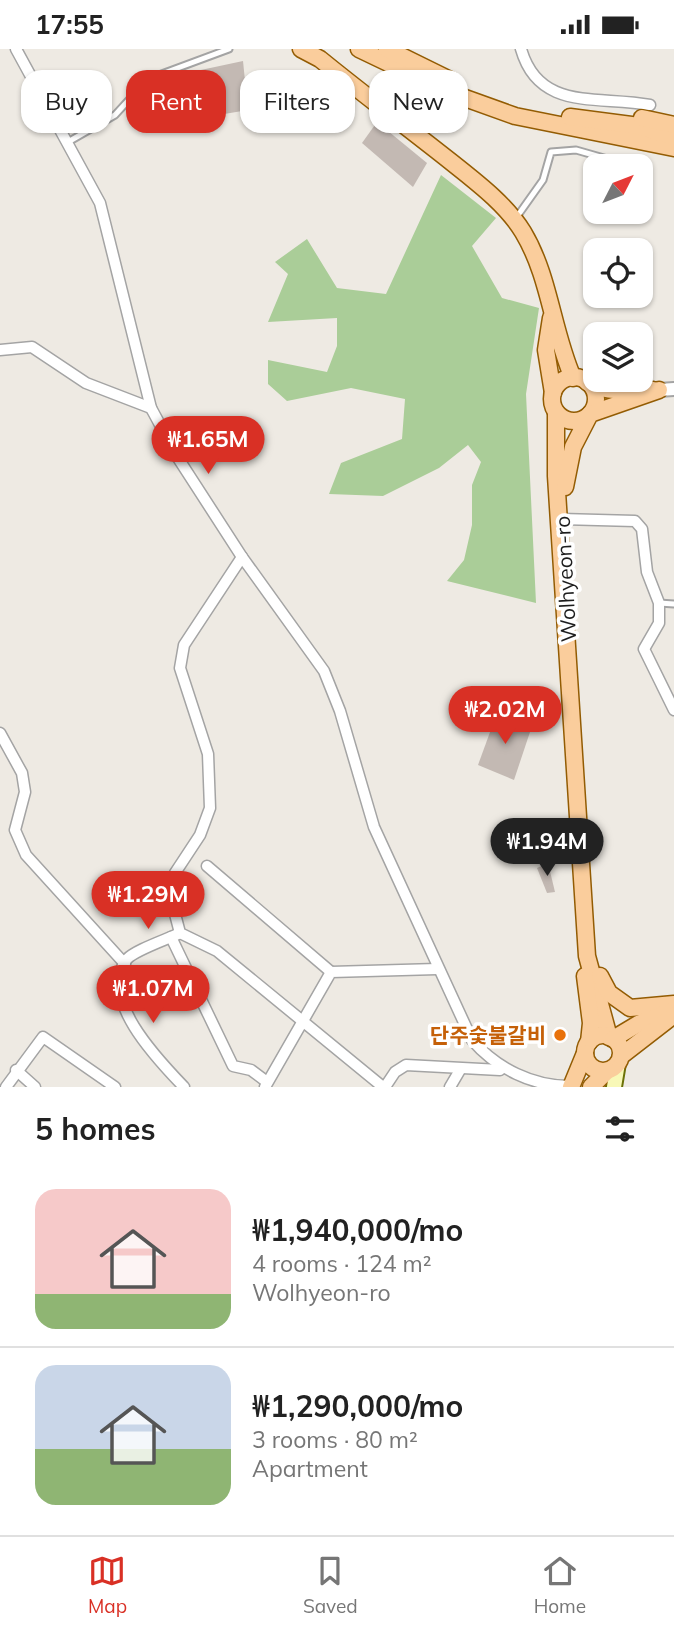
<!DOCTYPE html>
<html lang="en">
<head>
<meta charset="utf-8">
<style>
	:root { --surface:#fff; --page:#f6f6f6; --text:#222; --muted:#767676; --line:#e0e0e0; --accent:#d93025 }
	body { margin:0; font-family:Mulish,"Noto Sans KR",sans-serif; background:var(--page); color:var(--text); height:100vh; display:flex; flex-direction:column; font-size:26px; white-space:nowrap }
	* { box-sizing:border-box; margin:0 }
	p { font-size:23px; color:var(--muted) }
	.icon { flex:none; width:38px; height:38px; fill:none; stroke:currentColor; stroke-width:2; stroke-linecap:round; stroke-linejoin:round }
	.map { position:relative; height:1038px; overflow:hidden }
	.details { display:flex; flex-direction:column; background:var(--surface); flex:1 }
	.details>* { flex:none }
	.guide { position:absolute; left:21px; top:21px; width:634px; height:63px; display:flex; gap:14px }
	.needle { width:46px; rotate:48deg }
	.buttons { position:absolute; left:583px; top:105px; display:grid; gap:14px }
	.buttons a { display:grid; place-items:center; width:70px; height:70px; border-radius:14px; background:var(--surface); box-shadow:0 2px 5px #0004; font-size:35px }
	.price { position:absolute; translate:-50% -60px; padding:0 16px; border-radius:24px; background:var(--accent); color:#fff; font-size:23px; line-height:46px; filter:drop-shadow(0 2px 4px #0008) }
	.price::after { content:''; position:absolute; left:50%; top:42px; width:21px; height:16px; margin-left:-10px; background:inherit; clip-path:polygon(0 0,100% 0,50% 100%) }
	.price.on { background:#222; color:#fff }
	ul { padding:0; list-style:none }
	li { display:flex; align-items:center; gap:21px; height:175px; padding:0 35px }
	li+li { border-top:2px solid var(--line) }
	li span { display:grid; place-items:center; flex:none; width:196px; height:140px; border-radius:21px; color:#555 }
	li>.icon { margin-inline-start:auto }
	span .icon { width:84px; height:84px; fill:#fffc; stroke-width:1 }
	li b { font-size:30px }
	h2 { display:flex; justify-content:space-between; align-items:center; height:84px; padding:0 35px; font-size:30px }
	.tag { padding:0 24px; border-radius:21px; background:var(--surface); box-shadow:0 2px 5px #0004; font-size:24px; line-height:63px }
	.tag.on { background:var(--accent); color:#fff }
	.status { display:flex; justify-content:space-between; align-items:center; height:49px; padding:0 35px; background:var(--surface); direction:ltr }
	.status svg { height:19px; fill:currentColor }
	.dock { display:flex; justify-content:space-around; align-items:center; height:98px; border-top:2px solid var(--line); background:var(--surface); font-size:19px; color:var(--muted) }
	.dock a { display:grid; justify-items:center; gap:4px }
	.dock .on { color:var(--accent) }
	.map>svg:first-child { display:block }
	.forest { fill:#aacd98 }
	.building { fill:#c3b9b3 }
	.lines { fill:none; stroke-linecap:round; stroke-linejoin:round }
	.service-casing { stroke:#a4a4a4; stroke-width:9 }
	.minor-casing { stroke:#a4a4a4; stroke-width:13 }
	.tertiary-casing { stroke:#a4a4a4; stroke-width:16 }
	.secondary-casing { stroke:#6b7107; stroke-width:18 }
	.primary-casing { stroke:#935c03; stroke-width:19 }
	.service { stroke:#fff; stroke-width:5 }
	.minor { stroke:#fff; stroke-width:10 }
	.tertiary { stroke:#fff; stroke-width:12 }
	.secondary { stroke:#f8f8b7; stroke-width:14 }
	.primary { stroke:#facd9c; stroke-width:16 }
	.food-dot { fill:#e8710a; stroke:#fff; stroke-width:2.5 }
	.labels { text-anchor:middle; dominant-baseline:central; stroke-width:7; stroke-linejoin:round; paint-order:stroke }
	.street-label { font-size:21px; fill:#1d1d1d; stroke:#fff }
	.food-label { font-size:21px; font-weight:bold; fill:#c56008; stroke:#fff; text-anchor:end }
</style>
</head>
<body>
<div class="status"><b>17:55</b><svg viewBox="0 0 49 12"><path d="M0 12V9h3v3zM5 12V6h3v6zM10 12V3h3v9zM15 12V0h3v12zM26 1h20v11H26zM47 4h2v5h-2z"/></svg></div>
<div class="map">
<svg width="674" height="1038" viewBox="0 0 674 1038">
	<rect width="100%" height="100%" fill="#eeeae3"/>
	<!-- forest -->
	<path class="forest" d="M441 126 496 169 472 197 502 249 539 259 526 345 536 554 447 532 464 511 472 476V436L481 413 468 396 439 419 383 447 329 445 341 414 402 390 405 350 351 339 287 352 268 335V311L327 323 337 297V269L268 273 288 225 275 213 307 190 337 239 386 245Z"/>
	<!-- building -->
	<g class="building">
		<path d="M243 12 248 61 177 73 168 28Z"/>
		<path d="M377 73 427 114 413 138 362 94Z"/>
		<path d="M497 664 520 668 530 683 514 731 478 716Z"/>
		<path d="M548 814 555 843 547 844 537 819Z"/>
	</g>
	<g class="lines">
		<defs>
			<g id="service">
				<path d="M68 93 115 66 148 30 229 0"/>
				<path d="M633 117 644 112"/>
				<path d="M516 169 543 131 551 103 576 101 632 117"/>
				<path d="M659 554 674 555"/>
			</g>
			<g id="minor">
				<path d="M16 0 100 154 151 359 178 409 242 508 324 622 340 662 374 778 472 991C496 1019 533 1038 572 1037"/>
				<path d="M521 0C539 63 598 46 650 56"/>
				<path d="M0 301 32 298 86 334 151 359"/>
				<path d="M561 470 635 472 642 480 647 523 659 554V574L644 600 674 661"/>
				<path d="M242 508 184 596 180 619 208 705 210 759 200 786 175 824 170 846 180 884 217 902 383 1038"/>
				<path d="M0 684 22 724 25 743 15 781 26 806 125 915"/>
				<path d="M207 817 331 923"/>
				<path d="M180 884C168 890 135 901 127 910 97 948 158 1011 184 1038"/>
				<path d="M171 888 233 1017 251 1021 267 1033"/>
				<path d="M16 1021 35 1038"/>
				<path d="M6 1038 43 988 115 1038"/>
				<path d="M265 1038 331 923 437 920"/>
				<path d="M385 1038 395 1023 406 1016 500 1021"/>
				<path d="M450 1038 460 1021"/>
			</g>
			<path id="tertiary" d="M659 341 674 340"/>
			<path id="secondary" d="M614 1038 618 1014"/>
			<g id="primary">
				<path d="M301 0 320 10C363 45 407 78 450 112 475 132 506 155 523 183 550 228 552 281 573 329"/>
				<path d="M359 0 451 44 515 67 674 99"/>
				<path d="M387 0 452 32"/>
				<path d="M570 68 639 77 674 88"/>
				<path d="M642 69 674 76"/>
				<path d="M551 269 546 301 553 344"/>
				<circle cx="574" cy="350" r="22"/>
				<path d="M587 333C609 346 628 339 653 341"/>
				<path d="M556 363V427L587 907 609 988"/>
				<path d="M565 438 573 398 590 365 659 341"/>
				<path d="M585 927 591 974 589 993"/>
				<path d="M600 927 609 944 630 959 674 955"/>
				<circle cx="603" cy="1004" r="18"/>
				<path d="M613 990 638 975 674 961"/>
				<path d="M621 1007 674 966"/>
				<path d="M571 1038 585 1004"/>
				<path d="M591 1038 607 1022"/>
			</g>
		</defs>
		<!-- service casing -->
		<use href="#service" class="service-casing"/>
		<!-- minor casing -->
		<use href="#minor" class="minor-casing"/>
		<!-- tertiary casing -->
		<use href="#tertiary" class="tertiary-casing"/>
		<!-- secondary casing -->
		<use href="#secondary" class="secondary-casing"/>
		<!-- primary casing -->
		<use href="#primary" class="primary-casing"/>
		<!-- service -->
		<use href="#service" class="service"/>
		<!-- minor -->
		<use href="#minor" class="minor"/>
		<!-- tertiary -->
		<use href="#tertiary" class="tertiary"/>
		<!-- secondary -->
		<use href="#secondary" class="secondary"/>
		<!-- primary -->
		<use href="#primary" class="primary"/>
	</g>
	<!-- markers -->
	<circle class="food-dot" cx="560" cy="986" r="7"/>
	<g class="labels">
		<!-- street labels -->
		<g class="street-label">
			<text transform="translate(565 530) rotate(-93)">Wolhyeon-ro</text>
		</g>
		<!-- food labels -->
		<g class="food-label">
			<text x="546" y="986">단주숯불갈비</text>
		</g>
	</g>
</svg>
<div class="buttons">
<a><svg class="needle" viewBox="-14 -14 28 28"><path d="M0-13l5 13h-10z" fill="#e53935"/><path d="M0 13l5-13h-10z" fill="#767676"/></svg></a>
<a><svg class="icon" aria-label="locate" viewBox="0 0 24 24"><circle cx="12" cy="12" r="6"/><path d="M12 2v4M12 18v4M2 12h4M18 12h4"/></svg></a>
<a><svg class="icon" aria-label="layers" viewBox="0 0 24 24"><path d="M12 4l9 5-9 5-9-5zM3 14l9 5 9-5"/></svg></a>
</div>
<b class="price" style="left:208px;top:427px">₩1.65M</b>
<b class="price" style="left:505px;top:697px">₩2.02M</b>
<b class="price on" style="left:547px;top:829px">₩1.94M</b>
<b class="price" style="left:148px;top:882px">₩1.29M</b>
<b class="price" style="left:153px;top:976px">₩1.07M</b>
<div class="guide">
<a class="tag">Buy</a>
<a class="tag on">Rent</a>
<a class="tag">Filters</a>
<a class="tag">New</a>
</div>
</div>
<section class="details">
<h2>5 homes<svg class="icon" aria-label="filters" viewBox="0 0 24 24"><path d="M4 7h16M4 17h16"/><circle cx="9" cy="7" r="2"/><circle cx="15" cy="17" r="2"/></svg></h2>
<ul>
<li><span style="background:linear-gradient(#f6c9c9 75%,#8fb573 0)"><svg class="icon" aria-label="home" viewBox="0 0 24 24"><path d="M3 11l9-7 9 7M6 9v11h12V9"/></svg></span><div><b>₩1,940,000/mo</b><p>4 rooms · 124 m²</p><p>Wolhyeon-ro</p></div></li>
<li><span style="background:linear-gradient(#c9d6e8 60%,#8fb573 0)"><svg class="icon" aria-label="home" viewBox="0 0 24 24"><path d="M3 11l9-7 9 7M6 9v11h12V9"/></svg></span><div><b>₩1,290,000/mo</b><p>3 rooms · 80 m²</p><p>Apartment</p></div></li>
</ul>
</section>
<nav class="dock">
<a class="on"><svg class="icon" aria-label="map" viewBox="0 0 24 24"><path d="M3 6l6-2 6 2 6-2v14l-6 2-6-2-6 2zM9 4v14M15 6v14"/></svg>Map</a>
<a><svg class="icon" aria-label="saved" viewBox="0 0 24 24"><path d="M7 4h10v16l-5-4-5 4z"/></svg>Saved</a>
<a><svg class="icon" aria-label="home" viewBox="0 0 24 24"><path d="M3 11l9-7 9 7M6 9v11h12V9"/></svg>Home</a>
</nav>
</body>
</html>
